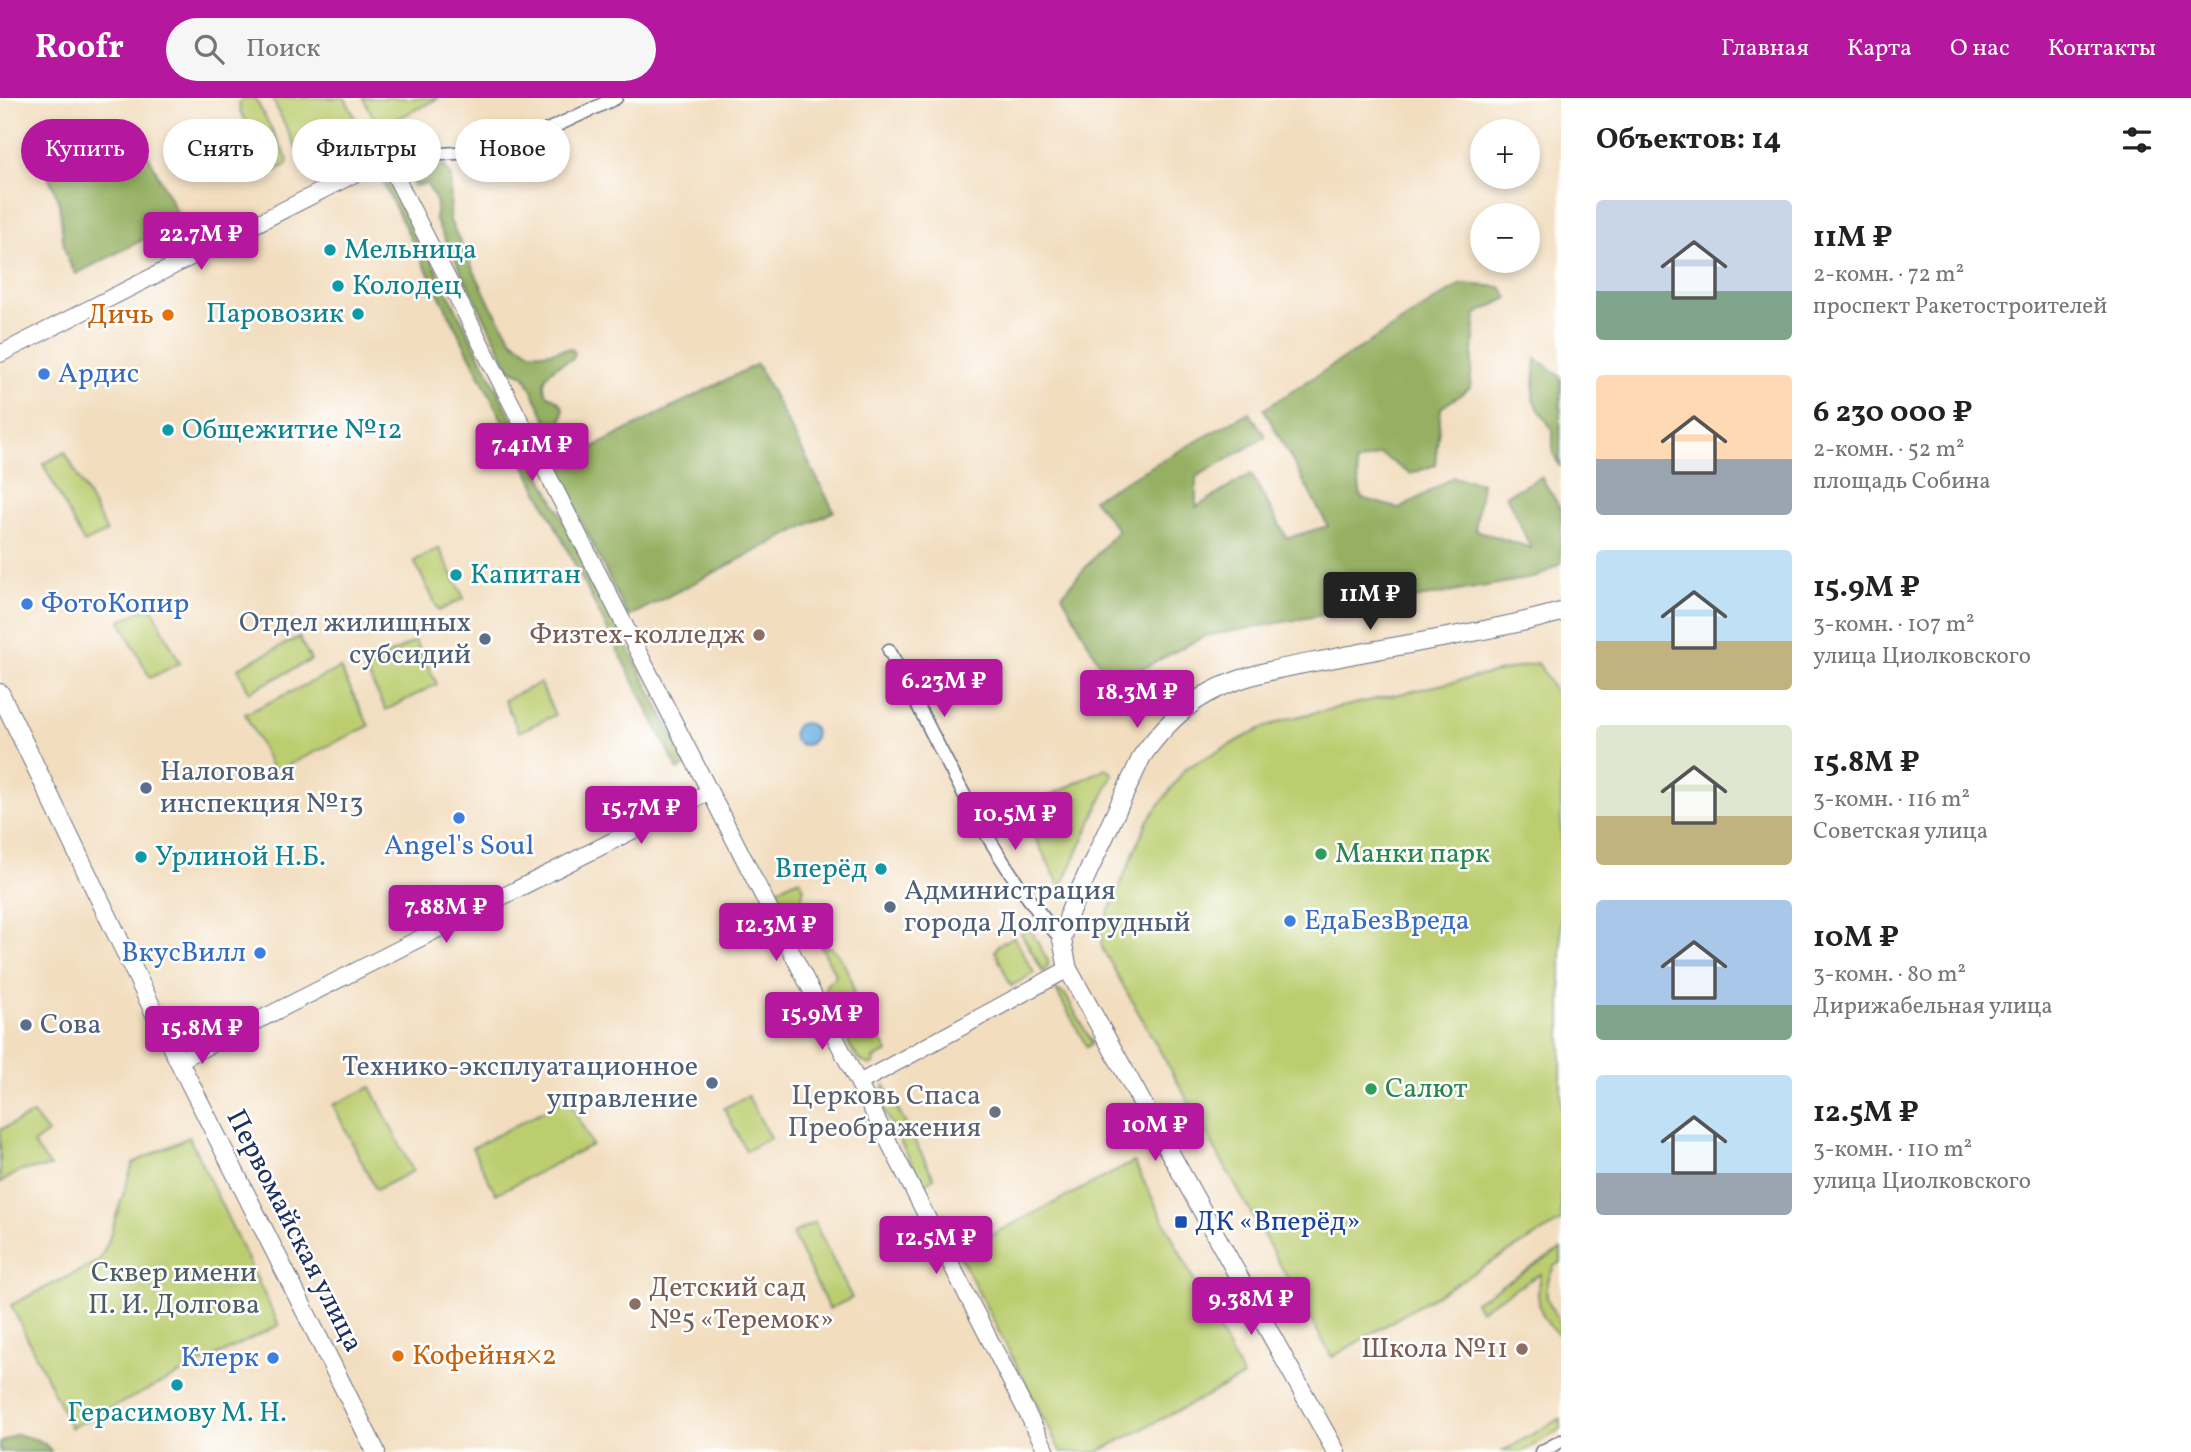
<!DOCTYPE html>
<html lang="ru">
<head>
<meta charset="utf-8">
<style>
	:root { --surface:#fff; --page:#f6f6f6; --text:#222; --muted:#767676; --accent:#b5179e }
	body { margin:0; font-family:Vollkorn,serif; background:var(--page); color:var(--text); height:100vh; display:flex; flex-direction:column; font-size:26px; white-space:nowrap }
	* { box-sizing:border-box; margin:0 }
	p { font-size:23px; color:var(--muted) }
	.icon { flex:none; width:38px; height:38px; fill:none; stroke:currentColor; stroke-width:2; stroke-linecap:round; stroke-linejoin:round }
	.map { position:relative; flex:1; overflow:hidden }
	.side { display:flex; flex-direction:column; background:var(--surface); width:630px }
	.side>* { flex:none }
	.top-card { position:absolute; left:21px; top:21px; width:665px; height:63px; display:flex; gap:14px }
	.buttons { position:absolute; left:1470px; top:21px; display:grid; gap:14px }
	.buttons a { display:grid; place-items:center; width:70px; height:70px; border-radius:50%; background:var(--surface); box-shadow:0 4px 10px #0003; font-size:35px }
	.price { position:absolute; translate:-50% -60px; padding:0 16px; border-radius:7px; background:var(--accent); color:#fff; font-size:23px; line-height:46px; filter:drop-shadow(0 2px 4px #0008) }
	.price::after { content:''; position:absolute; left:50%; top:42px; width:21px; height:16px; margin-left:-10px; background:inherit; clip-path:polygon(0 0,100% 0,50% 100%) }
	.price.active { background:#222; color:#fff }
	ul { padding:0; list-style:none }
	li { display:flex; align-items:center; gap:21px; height:175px; padding:0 35px }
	li span { display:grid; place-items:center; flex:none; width:196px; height:140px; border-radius:7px; color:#555 }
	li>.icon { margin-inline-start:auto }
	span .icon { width:84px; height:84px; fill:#fffc; stroke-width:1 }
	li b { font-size:30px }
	h2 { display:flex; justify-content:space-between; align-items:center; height:84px; padding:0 35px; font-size:30px }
	.chip { padding:0 24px; border-radius:32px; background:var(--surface); box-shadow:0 4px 10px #0003; font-size:24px; line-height:63px }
	.chip.active { background:var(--accent); color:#fff }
	header { display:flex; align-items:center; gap:42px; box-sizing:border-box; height:98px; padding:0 35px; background:var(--accent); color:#fff }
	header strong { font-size:33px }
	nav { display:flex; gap:38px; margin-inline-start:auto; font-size:24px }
	.search { width:490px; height:63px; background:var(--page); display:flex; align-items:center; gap:18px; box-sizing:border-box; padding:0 24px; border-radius:38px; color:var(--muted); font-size:26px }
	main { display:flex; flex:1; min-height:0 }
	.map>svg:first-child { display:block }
	.green { fill:#bccd70; stroke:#6c7e67; stroke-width:2 }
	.forest { fill:#95b062; stroke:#587060; stroke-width:2 }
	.water { fill:#69afe0; stroke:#426f9f; stroke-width:2 }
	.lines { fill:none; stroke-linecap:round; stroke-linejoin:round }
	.minor-casing { stroke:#666c80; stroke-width:15 }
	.tertiary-casing { stroke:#666c80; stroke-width:18 }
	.secondary-casing { stroke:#666c80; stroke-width:20 }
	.minor { stroke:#fff; stroke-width:12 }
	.tertiary { stroke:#fff; stroke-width:16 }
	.secondary { stroke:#fff; stroke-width:18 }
	.culture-dot { fill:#0f9aa8; stroke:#fff; stroke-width:2.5 }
	.food-dot { fill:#e8710a; stroke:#fff; stroke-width:2.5 }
	.shop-dot { fill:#3f7fe0; stroke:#fff; stroke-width:2.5 }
	.education-dot { fill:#8d6e63; stroke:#fff; stroke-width:2.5 }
	.service-dot { fill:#5c6f8a; stroke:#fff; stroke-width:2.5 }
	.leisure-dot { fill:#2e9e5b; stroke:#fff; stroke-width:2.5 }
	.worship-dot { fill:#6b7280; stroke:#fff; stroke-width:2.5 }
	.transit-dot { fill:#1a4fb4; stroke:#fff; stroke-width:2.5 }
	.labels { text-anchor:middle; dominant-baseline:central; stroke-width:5; stroke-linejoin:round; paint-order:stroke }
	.culture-label { font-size:28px; fill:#0d838f; stroke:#fff; text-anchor:start }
	.food-label { font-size:28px; fill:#c56008; stroke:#fff; text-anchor:end }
	.shop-label { font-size:28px; fill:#366cbe; stroke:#fff; text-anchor:start }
	.service-label { font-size:28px; fill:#4e5e75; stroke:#fff; text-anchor:start }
	.education-label { font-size:28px; fill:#785e54; stroke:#fff; text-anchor:end }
	.leisure-label { font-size:28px; fill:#27864d; stroke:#fff; text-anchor:start }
	.worship-label { font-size:28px; fill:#5b616d; stroke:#fff; text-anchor:end }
	.transit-label { font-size:28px; fill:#164399; stroke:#fff; text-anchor:start }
	.street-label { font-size:28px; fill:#1b2f5e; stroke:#fff }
	.park-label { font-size:28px; fill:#4b5e63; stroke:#fff }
</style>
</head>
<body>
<header>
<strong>Roofr</strong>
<div class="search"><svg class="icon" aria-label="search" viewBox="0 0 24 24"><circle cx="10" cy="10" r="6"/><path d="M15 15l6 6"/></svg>Поиск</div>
<nav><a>Главная</a><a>Карта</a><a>О нас</a><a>Контакты</a></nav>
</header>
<main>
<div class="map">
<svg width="1561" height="1354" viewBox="0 0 1561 1354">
	<rect width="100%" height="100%" fill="#fff"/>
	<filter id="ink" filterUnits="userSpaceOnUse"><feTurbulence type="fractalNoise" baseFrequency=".0143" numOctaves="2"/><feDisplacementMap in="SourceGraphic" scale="14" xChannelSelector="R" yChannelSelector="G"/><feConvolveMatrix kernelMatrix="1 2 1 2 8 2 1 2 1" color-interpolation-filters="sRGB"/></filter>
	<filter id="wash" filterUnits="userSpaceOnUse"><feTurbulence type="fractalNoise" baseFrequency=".00686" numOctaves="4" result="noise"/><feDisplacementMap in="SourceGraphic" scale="28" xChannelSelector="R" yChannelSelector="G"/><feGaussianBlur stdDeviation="1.57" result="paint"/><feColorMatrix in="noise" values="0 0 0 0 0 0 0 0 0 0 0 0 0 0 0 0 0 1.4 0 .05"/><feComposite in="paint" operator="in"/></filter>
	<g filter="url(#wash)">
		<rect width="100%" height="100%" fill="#f2ddbe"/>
		<!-- green -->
		<g class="green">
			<path d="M245 0H255L288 62 287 66 275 73 271 72 240 13 239 4Z"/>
			<path d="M272 0H345L367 43 307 73Z"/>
			<path d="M363 0H439L379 30Z"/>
			<path d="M65 354 107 434 84 445 43 366Z"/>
			<path d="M439 450 464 500 439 513 414 463Z"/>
			<path d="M151 508 180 565 150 580 120 523Z"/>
			<path d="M299 539 311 562 249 594 238 570Z"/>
			<path d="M415 543 437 586 386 612 364 569Z"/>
			<path d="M1538 565 1561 604V1123L1332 1259 1102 850 1100 834 1147 724 1186 670 1260 631 1287 621Z"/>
			<path d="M340 570 369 628 274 674 245 616Z"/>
			<path d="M540 585 555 617 519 634 504 602Z"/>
			<path d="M1106 670 1113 676 1061 790 1021 712Z"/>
			<path d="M799 781 804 790 801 802 790 808 778 805 774 793Z"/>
			<path d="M1030 831 1048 863V868L1043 874 1021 835Z"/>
			<path d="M1014 839 1034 875 1011 888 995 853 998 847Z"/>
			<path d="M821 848C827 848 828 847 833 851 842 857 856 889 853 899L843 907H833L825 897 826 887 836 878Z"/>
			<path d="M1056 892 1065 896 1092 945 1087 949Z"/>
			<path d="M232 914 239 926 213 939 207 926Z"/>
			<path d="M863 918 872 924 888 954 873 961 874 966 870 967C857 964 842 942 849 928 851 923 858 921 863 918Z"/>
			<path d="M885 987 934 1080 923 1087 881 1007 880 996Z"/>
			<path d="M371 989 413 1073 376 1092 333 1007Z"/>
			<path d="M748 998 770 1040 746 1053 724 1010Z"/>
			<path d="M568 1000 592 1047 496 1096 472 1050Z"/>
			<path d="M33 1016 48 1035 33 1046 51 1069 22 1072 0 1085V1032Z"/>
			<path d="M189 1039 279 1227 71 1330 11 1207 99 1163 108 1144 133 1065Z"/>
			<path d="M1134 1064 1243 1279 1098 1354H1061L958 1154Z"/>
			<path d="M814 1124 852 1200 829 1211 792 1136Z"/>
			<path d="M1561 1151V1164L1554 1168C1534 1210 1561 1208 1561 1238 1539 1223 1535 1200 1540 1176L1480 1212 1475 1204Z"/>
			<path d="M1561 1320V1331L1522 1354 1503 1353Z"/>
		</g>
		<!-- forest -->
		<g class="forest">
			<path d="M134 29 178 117 177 124 76 176C61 153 63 137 60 111 59 98 51 85 46 73Z"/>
			<path d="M432 67H444L451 78 450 123 490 206 512 242 531 254 545 255 571 250 575 255 573 261C557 266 538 277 546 296 568 306 565 312 558 334L574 359 757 266 834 413 628 519 555 369 560 366 555 357V339L524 277 510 271 435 121 437 105 427 86 414 88C404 67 414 69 432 67Z"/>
			<path d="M379 77 390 81 688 667 678 672Z"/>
			<path d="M1461 186 1501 189 1508 200 1476 216 1470 290 1441 310 1435 367 1410 376 1380 356 1356 365 1361 400 1400 411 1453 379 1482 385 1475 432 1531 450 1506 397 1541 379 1561 411V465L1537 479 1205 538 1111 587 1062 497 1118 432 1093 401 1249 314 1266 339 1196 379V409L1251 376 1287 440 1328 428 1264 311Z"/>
			<path d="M1536 260 1561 279 1560 369 1553 355V333L1533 302Z"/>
			<path d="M16 1336C31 1341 43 1339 51 1354H0V1345Z"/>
		</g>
		<!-- water -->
		<circle class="water" cx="804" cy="636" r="11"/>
	</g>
	<g filter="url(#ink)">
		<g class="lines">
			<defs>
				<g id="minor">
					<path d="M386 60 470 54 532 39 616 0"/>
					<path d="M889 552C942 651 987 758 1062 842"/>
					<path d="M1541 1354 1561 1343"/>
				</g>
				<g id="tertiary">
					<path d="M0 256 386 60 1047 1354"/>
					<path d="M178 963 709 694"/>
					<path d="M859 985 1068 871"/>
				</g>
				<g id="secondary">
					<path d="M0 595 157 920 376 1354"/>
					<path d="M1336 1354 1068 871 1062 842 1070 813 1142 658C1160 633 1180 611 1207 596 1244 575 1290 569 1330 561 1407 545 1485 535 1561 514"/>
				</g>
			</defs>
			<!-- minor casing -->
			<use href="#minor" class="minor-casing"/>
			<!-- tertiary casing -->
			<use href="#tertiary" class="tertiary-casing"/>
			<!-- secondary casing -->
			<use href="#secondary" class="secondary-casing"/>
			<!-- minor -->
			<use href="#minor" class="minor"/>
			<!-- tertiary -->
			<use href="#tertiary" class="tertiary"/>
			<!-- secondary -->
			<use href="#secondary" class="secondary"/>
		</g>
	</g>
	<!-- markers -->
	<g class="culture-dot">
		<circle cx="330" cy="152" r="7"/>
		<circle cx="338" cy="188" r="7"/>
		<circle cx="358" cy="216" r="7"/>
		<circle cx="168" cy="332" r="7"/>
		<circle cx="456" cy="477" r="7"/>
		<circle cx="141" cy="759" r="7"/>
		<circle cx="881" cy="771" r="7"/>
		<circle cx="177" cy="1287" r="7"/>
	</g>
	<g class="food-dot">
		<circle cx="168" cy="217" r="7"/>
		<circle cx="398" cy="1258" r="7"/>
	</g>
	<g class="shop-dot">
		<circle cx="44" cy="276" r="7"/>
		<circle cx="27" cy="506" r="7"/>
		<circle cx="459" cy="720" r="7"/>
		<circle cx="1290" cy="823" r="7"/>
		<circle cx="260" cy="855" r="7"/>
		<circle cx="273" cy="1260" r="7"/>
	</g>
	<g class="education-dot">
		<circle cx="759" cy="537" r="7"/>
		<circle cx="635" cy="1206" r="7"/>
		<circle cx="1522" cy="1251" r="7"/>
	</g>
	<g class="service-dot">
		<circle cx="485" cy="541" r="7"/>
		<circle cx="146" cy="690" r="7"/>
		<circle cx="890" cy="809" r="7"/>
		<circle cx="26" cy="927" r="7"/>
		<circle cx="712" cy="985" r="7"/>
	</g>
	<g class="leisure-dot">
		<circle cx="1321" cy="756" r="7"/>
		<circle cx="1371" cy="991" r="7"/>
	</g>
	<circle class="worship-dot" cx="995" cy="1014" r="7"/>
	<rect class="transit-dot" x="1174" y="1117" width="14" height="14" rx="3.5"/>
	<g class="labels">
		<!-- culture labels -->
		<g class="culture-label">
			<text x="344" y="152">Мельница</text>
			<text x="352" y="188">Колодец</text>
			<text x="344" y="216" text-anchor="end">Паровозик</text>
			<text x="182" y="332">Общежитие №12</text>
			<text x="470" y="477">Капитан</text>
			<text x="155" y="759">Урлиной Н.Б.</text>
			<text x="867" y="771" text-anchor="end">Вперёд</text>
			<text x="177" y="1315" text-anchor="middle">Герасимову М. Н.</text>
		</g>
		<!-- food labels -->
		<g class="food-label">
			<text x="154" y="217">Дичь</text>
			<text x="412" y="1258" text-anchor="start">Кофейня×2</text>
		</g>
		<!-- shop labels -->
		<g class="shop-label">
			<text x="58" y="276">Ардис</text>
			<text x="41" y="506">ФотоКопир</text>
			<text x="459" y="748" text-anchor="middle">Angel's Soul</text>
			<text x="1304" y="823">ЕдаБезВреда</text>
			<text x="246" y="855" text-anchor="end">ВкусВилл</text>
			<text x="259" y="1260" text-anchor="end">Клерк</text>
		</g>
		<!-- service labels -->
		<g class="service-label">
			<text x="471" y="525" text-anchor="end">Отдел жилищных<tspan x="471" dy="32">субсидий</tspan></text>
			<text x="160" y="674">Налоговая<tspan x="160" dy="32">инспекция №13</tspan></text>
			<text x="904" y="793">Администрация<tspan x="904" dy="32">города Долгопрудный</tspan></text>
			<text x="40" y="927">Сова</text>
			<text x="698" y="969" text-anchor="end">Технико-эксплуатационное<tspan x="698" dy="32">управление</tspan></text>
		</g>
		<!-- education labels -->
		<g class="education-label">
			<text x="745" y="537">Физтех-колледж</text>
			<text x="649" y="1190" text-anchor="start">Детский сад<tspan x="649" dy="32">№5 «Теремок»</tspan></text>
			<text x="1508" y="1251">Школа №11</text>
		</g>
		<!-- leisure labels -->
		<g class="leisure-label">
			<text x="1335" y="756">Манки парк</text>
			<text x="1385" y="991">Салют</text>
		</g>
		<!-- worship labels -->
		<g class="worship-label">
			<text x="981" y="998">Церковь Спаса<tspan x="981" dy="32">Преображения</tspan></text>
		</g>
		<!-- transit labels -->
		<g class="transit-label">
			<text x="1195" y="1124">ДК «Вперёд»</text>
		</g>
		<!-- street labels -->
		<g class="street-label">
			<text transform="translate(294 1133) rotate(63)">Первомайская улица</text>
		</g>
		<!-- park labels -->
		<g class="park-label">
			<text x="174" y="1175">Сквер имени<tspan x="174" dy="32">П. И. Долгова</tspan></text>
		</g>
	</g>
</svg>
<div class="buttons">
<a>+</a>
<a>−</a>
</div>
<b class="price" style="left:201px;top:174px">22.7M ₽</b>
<b class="price" style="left:532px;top:385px">7.41M ₽</b>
<b class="price active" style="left:1370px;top:534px">11M ₽</b>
<b class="price" style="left:944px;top:621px">6.23M ₽</b>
<b class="price" style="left:1137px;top:632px">18.3M ₽</b>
<b class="price" style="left:641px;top:748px">15.7M ₽</b>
<b class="price" style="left:1015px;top:754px">10.5M ₽</b>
<b class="price" style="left:446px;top:847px">7.88M ₽</b>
<b class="price" style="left:776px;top:865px">12.3M ₽</b>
<b class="price" style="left:822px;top:954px">15.9M ₽</b>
<b class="price" style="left:202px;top:968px">15.8M ₽</b>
<b class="price" style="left:1155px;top:1065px">10M ₽</b>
<b class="price" style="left:936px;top:1178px">12.5M ₽</b>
<b class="price" style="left:1251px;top:1239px">9.38M ₽</b>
<div class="top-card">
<a class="chip active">Купить</a>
<a class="chip">Снять</a>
<a class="chip">Фильтры</a>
<a class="chip">Новое</a>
</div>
</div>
<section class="side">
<h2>Объектов: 14<svg class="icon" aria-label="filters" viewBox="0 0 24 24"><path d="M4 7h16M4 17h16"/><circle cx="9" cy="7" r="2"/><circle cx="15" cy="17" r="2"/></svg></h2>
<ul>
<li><span style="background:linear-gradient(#c9d6e8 65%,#7fa58c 0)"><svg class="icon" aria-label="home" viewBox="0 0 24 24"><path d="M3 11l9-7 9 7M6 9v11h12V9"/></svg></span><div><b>11M ₽</b><p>2-комн. · 72 m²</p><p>проспект Ракетостроителей</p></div></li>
<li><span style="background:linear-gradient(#ffd9b3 60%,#9aa5b1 0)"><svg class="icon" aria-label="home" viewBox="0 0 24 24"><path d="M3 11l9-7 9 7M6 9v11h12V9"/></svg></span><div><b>6 230 000 ₽</b><p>2-комн. · 52 m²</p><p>площадь Собина</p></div></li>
<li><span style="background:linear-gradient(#bfe0f5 65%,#c2b280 0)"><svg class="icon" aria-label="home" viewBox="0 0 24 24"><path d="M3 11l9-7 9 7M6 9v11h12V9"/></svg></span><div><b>15.9M ₽</b><p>3-комн. · 107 m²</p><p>улица Циолковского</p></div></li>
<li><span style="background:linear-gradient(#dfe7d0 65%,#c2b280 0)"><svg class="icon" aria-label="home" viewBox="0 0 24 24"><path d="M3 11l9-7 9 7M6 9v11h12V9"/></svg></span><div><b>15.8M ₽</b><p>3-комн. · 116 m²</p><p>Советская улица</p></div></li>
<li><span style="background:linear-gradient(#a9c7e8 75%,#7fa58c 0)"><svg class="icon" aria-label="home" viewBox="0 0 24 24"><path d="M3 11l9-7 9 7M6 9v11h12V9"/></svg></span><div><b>10M ₽</b><p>3-комн. · 80 m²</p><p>Дирижабельная улица</p></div></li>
<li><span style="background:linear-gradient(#bfe0f5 70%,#9aa5b1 0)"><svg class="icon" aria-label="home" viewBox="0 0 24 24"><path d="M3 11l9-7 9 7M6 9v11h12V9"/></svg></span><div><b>12.5M ₽</b><p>3-комн. · 110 m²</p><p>улица Циолковского</p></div></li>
</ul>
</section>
</main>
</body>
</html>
